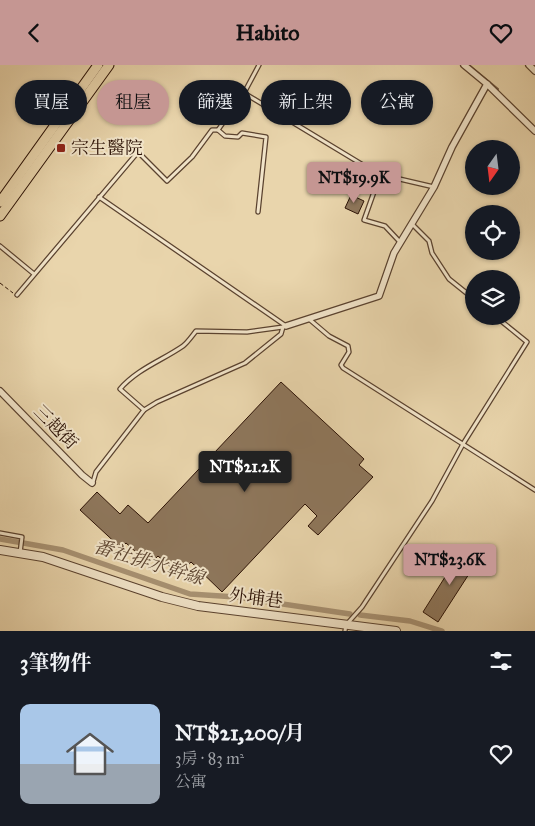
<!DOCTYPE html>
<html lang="zh-TW">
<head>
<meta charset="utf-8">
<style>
	:root { --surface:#171b24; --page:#242831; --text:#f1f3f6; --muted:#9ea1a6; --accent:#c59692 }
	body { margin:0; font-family:"IM FELL Great Primer","Noto Serif TC",serif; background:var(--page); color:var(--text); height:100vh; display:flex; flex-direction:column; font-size:19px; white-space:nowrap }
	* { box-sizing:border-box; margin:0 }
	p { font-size:16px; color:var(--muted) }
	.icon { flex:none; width:28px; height:28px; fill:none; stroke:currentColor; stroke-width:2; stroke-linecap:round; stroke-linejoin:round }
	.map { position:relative; height:566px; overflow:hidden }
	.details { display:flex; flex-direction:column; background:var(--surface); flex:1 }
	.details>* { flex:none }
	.guide { position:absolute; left:15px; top:15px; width:505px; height:45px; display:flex; gap:10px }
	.needle { width:32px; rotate:194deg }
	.tools { position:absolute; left:465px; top:75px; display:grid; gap:10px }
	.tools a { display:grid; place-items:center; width:55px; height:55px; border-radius:50%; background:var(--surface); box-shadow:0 1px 4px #0004; font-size:25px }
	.price { position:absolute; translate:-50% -42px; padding:0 11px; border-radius:5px; background:var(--accent); color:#111; font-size:16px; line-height:32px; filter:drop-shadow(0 1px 2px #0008) }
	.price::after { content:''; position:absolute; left:50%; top:30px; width:15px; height:11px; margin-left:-8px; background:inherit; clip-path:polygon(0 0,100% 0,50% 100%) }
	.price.active { background:#222; color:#fff }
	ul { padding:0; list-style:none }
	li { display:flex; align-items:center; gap:15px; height:125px; padding:0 20px }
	li span { display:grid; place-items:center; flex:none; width:140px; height:100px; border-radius:10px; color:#555 }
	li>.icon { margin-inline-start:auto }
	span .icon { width:60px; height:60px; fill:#fffc; stroke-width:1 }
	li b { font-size:21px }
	h2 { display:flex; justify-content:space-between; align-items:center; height:60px; padding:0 20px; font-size:21px }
	.tag { padding:0 18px; border-radius:22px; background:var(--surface); box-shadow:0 1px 4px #0004; font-size:18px; line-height:45px }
	.tag.active { background:var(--accent); color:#111 }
	header { display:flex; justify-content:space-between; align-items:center; height:65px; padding:0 20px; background:var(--accent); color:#111; font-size:22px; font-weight:700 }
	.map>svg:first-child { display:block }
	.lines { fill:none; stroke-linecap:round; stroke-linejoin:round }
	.stream { stroke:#765e47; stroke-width:2 }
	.canal { stroke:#a89273; stroke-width:5.5 }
	.building { fill:#8e775c; stroke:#2b1105 }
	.service-casing { stroke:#5a422f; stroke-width:5.5 }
	.minor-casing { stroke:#5a422f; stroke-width:8 }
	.tertiary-casing { stroke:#5a422f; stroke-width:10 }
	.primary-casing { stroke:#2b1105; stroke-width:11 }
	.path { stroke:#2b1105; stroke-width:1; stroke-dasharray:4 2.5; stroke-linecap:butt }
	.service { stroke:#f1e4c9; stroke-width:3 }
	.minor { stroke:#f1e4c9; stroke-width:5.5 }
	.tertiary { stroke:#f1e4c9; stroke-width:8 }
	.primary { stroke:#e9d5ac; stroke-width:9 }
	.poi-dot { fill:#8f2418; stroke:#f1e4c9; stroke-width:2 }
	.labels { text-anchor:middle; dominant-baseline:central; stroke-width:4; stroke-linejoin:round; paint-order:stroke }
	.poi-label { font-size:18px; fill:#2b1105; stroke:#f1e4c9; text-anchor:start }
	.street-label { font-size:18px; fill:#2b1105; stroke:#f1e4c9 }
	.water-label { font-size:19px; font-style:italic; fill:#5d4531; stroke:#f1e4c9 }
</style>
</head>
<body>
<header><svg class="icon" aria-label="back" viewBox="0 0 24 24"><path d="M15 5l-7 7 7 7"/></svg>Habito<svg class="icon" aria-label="heart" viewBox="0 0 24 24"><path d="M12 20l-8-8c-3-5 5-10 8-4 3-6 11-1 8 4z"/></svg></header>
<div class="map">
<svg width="535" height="566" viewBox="0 0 535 566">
	<rect width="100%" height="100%" fill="#e9d5ac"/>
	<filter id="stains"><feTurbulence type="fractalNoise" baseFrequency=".004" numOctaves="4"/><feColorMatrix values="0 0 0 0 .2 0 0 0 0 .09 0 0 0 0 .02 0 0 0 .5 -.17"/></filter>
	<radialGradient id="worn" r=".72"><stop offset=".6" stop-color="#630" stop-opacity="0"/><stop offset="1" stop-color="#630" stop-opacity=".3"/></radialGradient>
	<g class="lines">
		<!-- stream -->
		<path class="stream" d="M469 0 498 24"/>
		<!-- canal -->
		<g class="canal">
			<path d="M0 474 63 485 190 529 236 532 350 549"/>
			<path d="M360 550 410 556 442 566"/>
		</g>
	</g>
	<!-- building -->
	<g class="building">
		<path d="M351 130 364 136 358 149 345 143Z"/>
		<path d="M281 317 364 394 359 400 373 412 318 470 308 461 317 451 305 439 222 527 191 497 179 510 158 491 153 496 140 484 137 488 126 478 121 483 80 445 97 427 120 449 128 440 148 458Z"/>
		<path d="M462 485 478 495 438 557 423 547Z"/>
	</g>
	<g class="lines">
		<defs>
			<g id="service">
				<path d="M244 28 378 109 434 122"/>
				<path d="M218 65 225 71 238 72 242 68 266 72 258 147"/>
				<path d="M380 110 364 155 385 161 400 177"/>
				<path d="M412 159 429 176 432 188 449 214 474 234"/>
				<path d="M0 181 34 209"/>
				<path d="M17 230 138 87 167 116 192 92 212 65H218L244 28 259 0"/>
				<path d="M309 254 329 271 348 281 349 287 341 300 343 303 535 425"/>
				<path d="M144 345 120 324C137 304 163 295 183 281 188 277 192 271 196 266L247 267 283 262"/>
				<path d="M93 417 96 407 144 345 157 337 245 298 281 269 283 262 286 261 99 132"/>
				<path d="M0 468 22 472 20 488"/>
				<path d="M345 566 346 560 362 542 432 436 463 379 527 277 495 251"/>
			</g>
			<g id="minor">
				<path d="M464 0 487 19 535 66"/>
				<path d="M529 0 535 6"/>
				<path d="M286 261 379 231 394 188 434 122 452 82 487 19"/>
				<path d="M0 326 82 410 92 418"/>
			</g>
			<path id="tertiary" d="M0 485 43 492 162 532 198 541 396 566"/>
			<g id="primary">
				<path d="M0 137 98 0"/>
				<path d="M0 151 109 0"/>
			</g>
		</defs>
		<!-- service casing -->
		<use href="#service" class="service-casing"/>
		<!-- minor casing -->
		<use href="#minor" class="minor-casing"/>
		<!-- tertiary casing -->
		<use href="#tertiary" class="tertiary-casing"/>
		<!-- primary casing -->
		<use href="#primary" class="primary-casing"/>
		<!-- path -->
		<path class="path" d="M0 218 13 228"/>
		<!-- service -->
		<use href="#service" class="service"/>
		<!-- minor -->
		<use href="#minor" class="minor"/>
		<!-- tertiary -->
		<use href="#tertiary" class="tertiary"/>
		<!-- primary -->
		<use href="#primary" class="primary"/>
	</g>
	<!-- markers -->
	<rect class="poi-dot" x="56" y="78" width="10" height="10" rx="2.5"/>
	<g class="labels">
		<!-- poi labels -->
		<g class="poi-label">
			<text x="71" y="83">宗生醫院</text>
		</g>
		<!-- street labels -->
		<g class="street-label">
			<text transform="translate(56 362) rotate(45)">三越街</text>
			<text transform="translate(256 533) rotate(7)">外埔巷</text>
		</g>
		<!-- water labels -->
		<g class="water-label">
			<text transform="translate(149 497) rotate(17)">番社排水幹線</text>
		</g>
	</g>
	<rect width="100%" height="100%" filter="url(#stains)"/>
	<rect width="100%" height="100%" fill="url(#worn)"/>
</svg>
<div class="tools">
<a><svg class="needle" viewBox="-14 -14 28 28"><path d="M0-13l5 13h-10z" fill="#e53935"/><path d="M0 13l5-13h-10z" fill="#9ea1a6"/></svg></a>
<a><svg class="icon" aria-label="locate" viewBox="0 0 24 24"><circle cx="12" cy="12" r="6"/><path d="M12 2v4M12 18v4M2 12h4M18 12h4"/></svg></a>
<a><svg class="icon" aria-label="layers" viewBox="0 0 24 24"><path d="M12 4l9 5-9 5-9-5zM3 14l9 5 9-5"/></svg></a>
</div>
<b class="price" style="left:354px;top:139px">NT$19.9K</b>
<b class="price active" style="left:245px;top:428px">NT$21.2K</b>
<b class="price" style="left:450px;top:521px">NT$23.6K</b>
<div class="guide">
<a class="tag">買屋</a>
<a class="tag active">租屋</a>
<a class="tag">篩選</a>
<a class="tag">新上架</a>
<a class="tag">公寓</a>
</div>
</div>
<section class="details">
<h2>3筆物件<svg class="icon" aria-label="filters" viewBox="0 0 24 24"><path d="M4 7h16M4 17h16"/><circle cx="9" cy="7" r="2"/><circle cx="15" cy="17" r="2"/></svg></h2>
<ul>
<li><span style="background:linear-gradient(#a9c7e8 60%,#9aa5b1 0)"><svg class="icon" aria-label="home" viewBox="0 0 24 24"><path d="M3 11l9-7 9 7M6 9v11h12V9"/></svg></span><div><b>NT$21,200/月</b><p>3房 · 83 m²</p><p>公寓</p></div><svg class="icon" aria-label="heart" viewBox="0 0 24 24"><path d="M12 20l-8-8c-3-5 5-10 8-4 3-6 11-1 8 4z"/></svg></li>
</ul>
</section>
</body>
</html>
